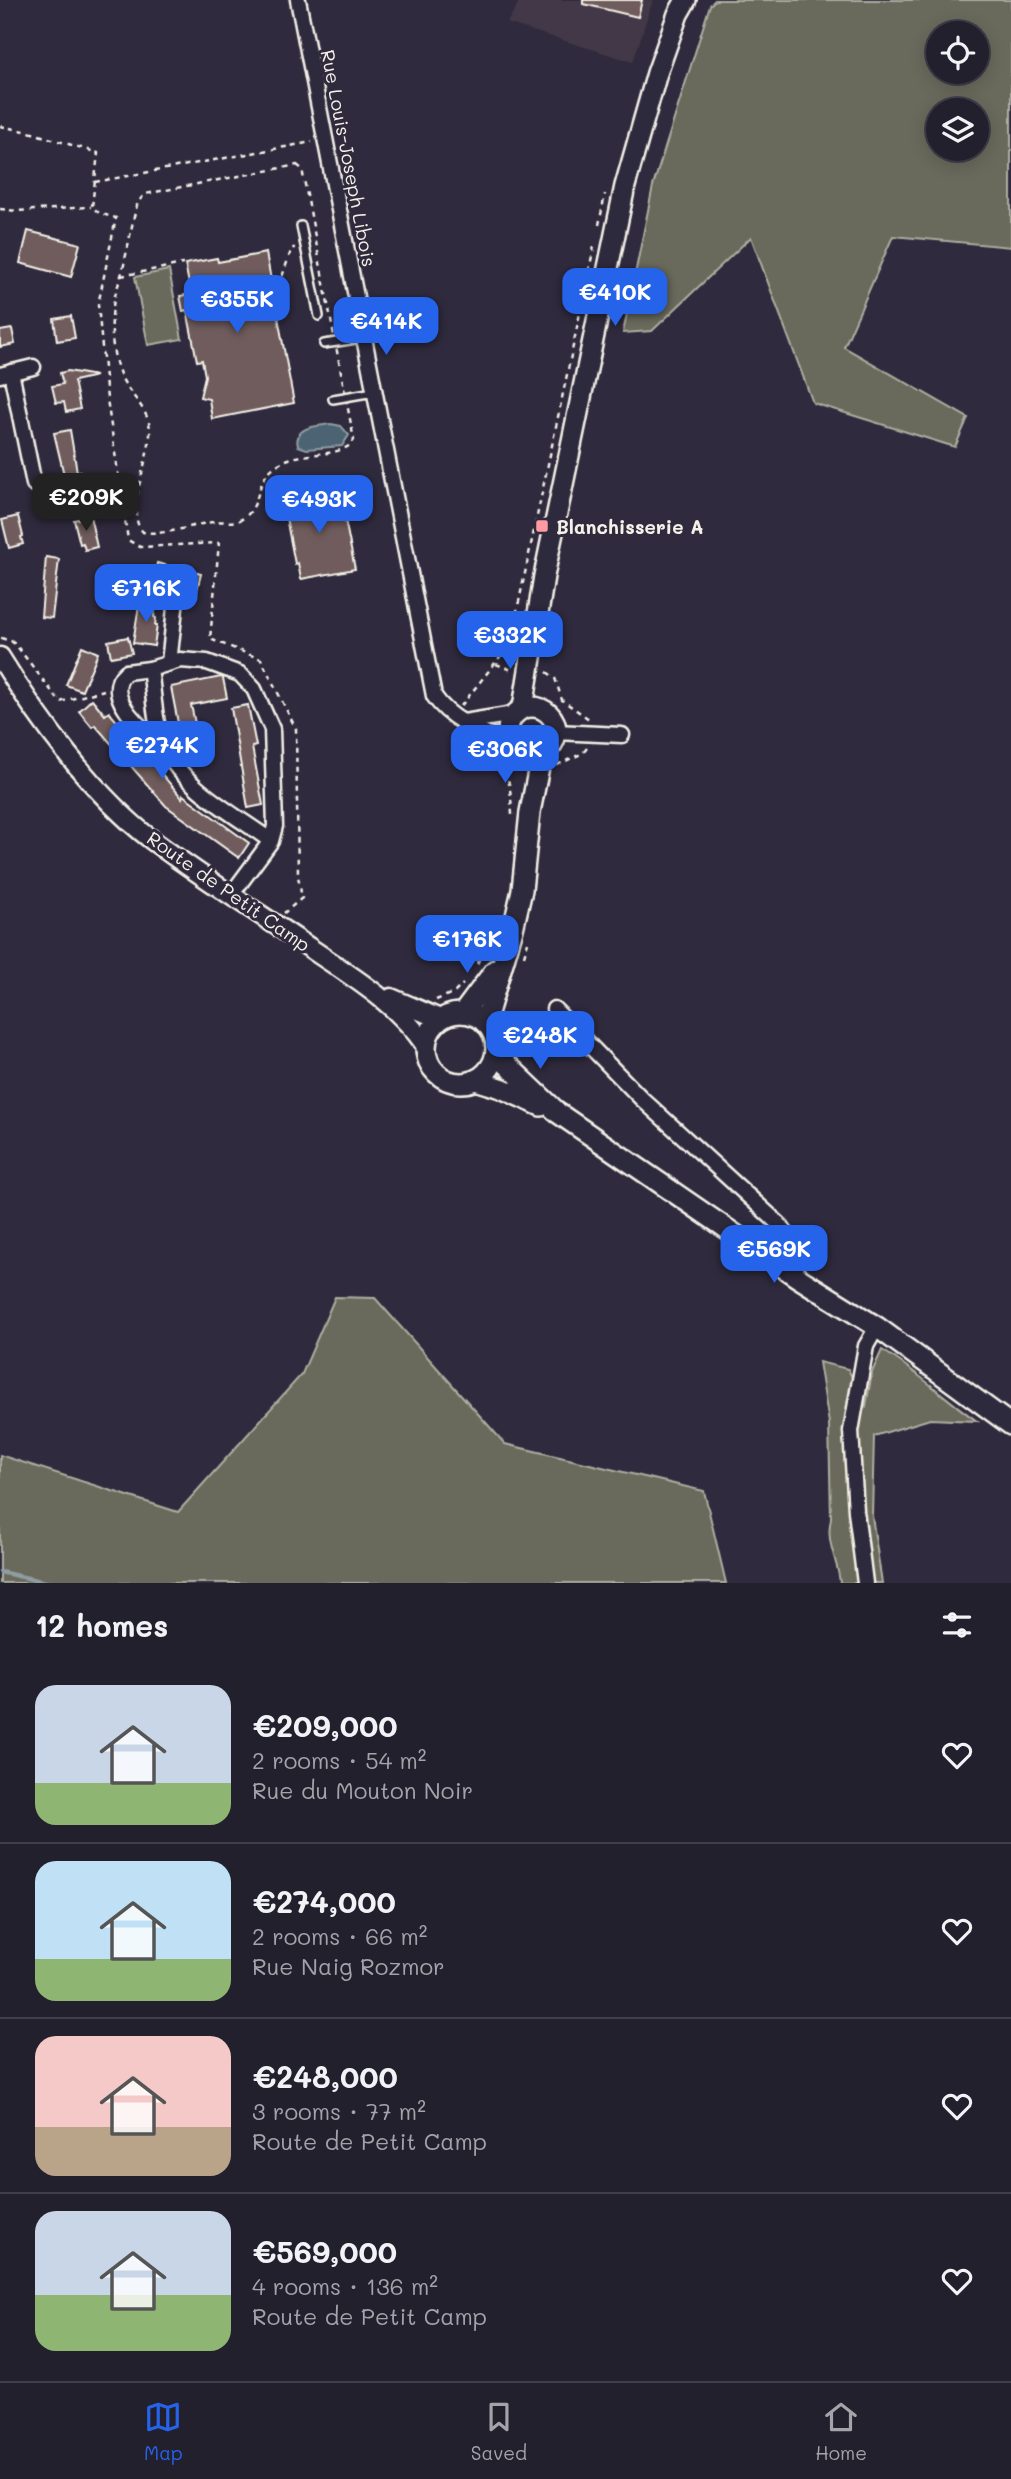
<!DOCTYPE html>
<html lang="en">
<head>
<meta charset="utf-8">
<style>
	:root { --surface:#23202e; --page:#2b2836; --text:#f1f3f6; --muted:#a3a3aa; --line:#403e4a; --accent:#2563eb }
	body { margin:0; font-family:Mali,sans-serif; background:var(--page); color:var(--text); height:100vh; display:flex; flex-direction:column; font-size:26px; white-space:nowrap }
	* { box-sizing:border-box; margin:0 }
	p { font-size:23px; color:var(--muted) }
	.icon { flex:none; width:38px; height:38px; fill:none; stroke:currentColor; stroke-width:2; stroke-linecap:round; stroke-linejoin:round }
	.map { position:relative; height:1583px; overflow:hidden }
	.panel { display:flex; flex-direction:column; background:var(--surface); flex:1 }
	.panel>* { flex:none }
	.buttons { position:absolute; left:926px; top:21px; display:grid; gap:14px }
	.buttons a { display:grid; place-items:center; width:63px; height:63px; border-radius:50%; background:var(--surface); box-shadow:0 4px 18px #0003,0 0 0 2px var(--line); font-size:35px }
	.price { position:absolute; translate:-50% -60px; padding:0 16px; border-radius:14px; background:var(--accent); color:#fff; font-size:23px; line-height:46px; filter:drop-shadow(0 2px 4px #0008) }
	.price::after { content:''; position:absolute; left:50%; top:42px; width:21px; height:16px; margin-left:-10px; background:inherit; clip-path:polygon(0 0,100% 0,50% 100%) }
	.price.on { background:#222; color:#fff }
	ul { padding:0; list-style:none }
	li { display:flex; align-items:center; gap:21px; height:175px; padding:0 35px }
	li+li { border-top:2px solid var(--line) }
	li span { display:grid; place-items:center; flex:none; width:196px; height:140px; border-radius:21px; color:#555 }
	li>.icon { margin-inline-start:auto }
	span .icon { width:84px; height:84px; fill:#fffc; stroke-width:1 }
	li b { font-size:30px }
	h2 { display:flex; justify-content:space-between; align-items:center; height:84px; padding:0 35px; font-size:30px }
	.tabs { display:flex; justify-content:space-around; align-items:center; height:98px; border-top:2px solid var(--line); background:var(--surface); font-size:19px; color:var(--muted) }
	.tabs a { display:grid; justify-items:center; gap:4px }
	.tabs .on { color:var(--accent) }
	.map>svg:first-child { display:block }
	.built { fill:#423946 }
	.green { fill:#696a5b; stroke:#aeaea2; stroke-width:2; fill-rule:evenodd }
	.water { fill:#4b6472; stroke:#8f9ca1; stroke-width:2 }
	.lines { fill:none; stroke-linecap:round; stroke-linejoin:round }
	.stream { stroke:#8f9ca1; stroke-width:4.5 }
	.building { fill:#6f5c5c; stroke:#f4f1e8; stroke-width:2 }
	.service-casing { stroke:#f4f1e8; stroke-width:12 }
	.minor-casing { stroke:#f4f1e8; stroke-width:19 }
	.tertiary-casing { stroke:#f4f1e8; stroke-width:23 }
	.secondary-casing { stroke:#f4f1e8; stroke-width:24 }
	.path { stroke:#f4f1e8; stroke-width:2.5; stroke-dasharray:5 5; stroke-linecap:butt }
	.service { stroke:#2f2a3d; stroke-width:7 }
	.minor { stroke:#2f2a3d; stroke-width:14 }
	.tertiary { stroke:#2f2a3d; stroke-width:18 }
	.secondary { stroke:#2f2a3d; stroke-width:19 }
	.poi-dot { fill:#ff9aa2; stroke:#2f2a3d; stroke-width:2.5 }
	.labels { text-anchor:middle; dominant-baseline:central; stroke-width:6; stroke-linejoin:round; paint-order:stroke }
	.street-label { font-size:19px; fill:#f4f1e8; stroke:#2f2a3d }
	.poi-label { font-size:19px; font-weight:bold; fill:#f4f1e8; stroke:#2f2a3d; text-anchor:start }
</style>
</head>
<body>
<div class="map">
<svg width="1011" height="1583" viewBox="0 0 1011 1583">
	<rect width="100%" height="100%" fill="#2f2a3d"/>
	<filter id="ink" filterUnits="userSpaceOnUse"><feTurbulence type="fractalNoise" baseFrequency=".0143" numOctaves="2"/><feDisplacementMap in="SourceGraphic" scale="14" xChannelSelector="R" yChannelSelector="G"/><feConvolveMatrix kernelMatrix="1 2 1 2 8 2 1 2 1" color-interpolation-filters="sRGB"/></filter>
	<g filter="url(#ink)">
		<!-- built -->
		<path class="built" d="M520 0H653L633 62 507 23Z"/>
		<!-- green -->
		<g class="green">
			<path d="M715 0H1011V247L893 236 844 347 968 418 955 447 813 403 751 237 652 331 623 333 653 186 710 5ZM976 33V72H938V33ZM976 110V149H938V110Z"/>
			<path d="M169 270 182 339 148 345 135 277Z"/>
			<path d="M335 1297 375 1298 505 1444 704 1491 726 1583H0V1455L178 1512 302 1374Z"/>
			<path d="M882 1350C916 1370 944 1398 977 1421L930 1419 874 1436 872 1516 882 1583H840C838 1560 825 1542 831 1519L829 1423 819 1362 848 1369 866 1406 872 1372Z"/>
		</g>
		<!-- water -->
		<path class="water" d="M331 424 341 426 349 435 342 446 307 449 298 446C293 426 317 426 331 424Z"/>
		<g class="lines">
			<!-- stream -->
			<path class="stream" d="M0 1572 50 1583"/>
		</g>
		<!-- building -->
		<g class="building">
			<path d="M583 0H642L638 17 583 4Z"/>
			<path d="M28 231 80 244 71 277 20 263Z"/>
			<path d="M266 253 294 403 212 419 209 399 200 397 205 376 202 360 197 361 187 310 183 311 180 296 191 294 185 264 217 258 218 262Z"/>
			<path d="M71 316 75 338 57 341 54 319Z"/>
			<path d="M12 329 15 344 0 347V331Z"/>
			<path d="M68 371 96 376 74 381 80 409 66 412 64 402 56 403 52 386 63 384 60 373Z"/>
			<path d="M70 430 77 472 80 471 84 497 70 500 54 433Z"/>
			<path d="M342 490 345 505H342L355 569 301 579 298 563 295 564 283 502Z"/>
			<path d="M18 516 23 536 21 537 23 544 9 548 2 520Z"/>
			<path d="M90 516 97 547 85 550 83 543 80 544 74 520Z"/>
			<path d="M46 557 59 559 52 618 41 617Z"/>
			<path d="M157 563 201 574 197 590 153 584Z"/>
			<path d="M140 599 156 602 154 617 156 618 155 625H157L154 646 133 643Z"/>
			<path d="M128 637 132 653 111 657 108 641Z"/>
			<path d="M82 646 98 653 82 691 66 685Z"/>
			<path d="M221 677 223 678 227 698 191 705 201 751 184 754 171 687Z"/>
			<path d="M92 699 105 715 109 712 182 798 183 795 249 843 239 858 166 806 95 725 92 727 79 711Z"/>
			<path d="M248 705 256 746 252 747 263 805 248 808 231 708Z"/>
		</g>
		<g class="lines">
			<defs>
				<g id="service">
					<path d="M301 226 319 316"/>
					<path d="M324 344 363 338"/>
					<path d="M333 399 374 392"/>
				</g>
				<g id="minor">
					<path d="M298 0 434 696C452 723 484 732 512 744"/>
					<path d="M11 372 34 484"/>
					<path d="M0 375 33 367"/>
					<path d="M169 663 176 599"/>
					<path d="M150 669 126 672C99 696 147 733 165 749"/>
					<path d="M464 722 514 714"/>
					<path d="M555 732 622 735"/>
					<path d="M231 895 271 841 275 826 272 729 254 689 240 674 207 662 180 660 150 669C154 694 154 725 165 749 184 788 237 816 271 841"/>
					<path d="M554 1009 642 1099 779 1224 795 1246 797 1277"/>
					<path d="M865 1583 856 1511 851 1431 866 1346 877 1327"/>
				</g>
				<g id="tertiary">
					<path d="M0 657C38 719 94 796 152 840 203 878 257 912 310 948 352 977 396 1002 426 1046"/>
					<path d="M391 998 440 1019"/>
				</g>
				<g id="secondary">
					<circle cx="532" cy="731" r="24"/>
					<path d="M523 708 544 576 625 186 657 73 678 14 686 0"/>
					<circle cx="461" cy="1048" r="35"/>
					<path d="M463 1013 495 970"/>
					<path d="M485 1023 513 929 522 890 530 812 542 752"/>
					<path d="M496 1054 558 1113 797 1277 877 1327 1011 1425"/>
					<path d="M475 1080 501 1088 541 1106"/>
				</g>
			</defs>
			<!-- service casing -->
			<use href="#service" class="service-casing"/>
			<!-- minor casing -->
			<use href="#minor" class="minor-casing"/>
			<!-- tertiary casing -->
			<use href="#tertiary" class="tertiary-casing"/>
			<!-- secondary casing -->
			<use href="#secondary" class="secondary-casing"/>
			<!-- path -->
			<g class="path">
				<path d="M0 126 29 132 98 153 92 207 99 213 116 218 98 305 107 399 128 540 140 547 219 543 210 639 261 659 296 729 298 876 302 898 284 913"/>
				<path d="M297 165 302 169 354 440C345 457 307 452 289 459 251 473 265 501 245 517 235 525 223 520 213 522 190 525 167 536 143 532 123 512 152 456 150 429 148 407 127 393 120 374 111 353 110 322 114 300 117 286 123 273 125 259 130 239 132 221 138 202L145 194Z"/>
				<path d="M95 182 312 142"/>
				<path d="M0 209 17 211 91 207"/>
				<path d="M599 225 605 194"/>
				<path d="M121 276 183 264"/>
				<path d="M283 286 282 277 292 248H295"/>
				<path d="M1 638 11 641 16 645 60 702 104 690"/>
				<path d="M496 664 512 670"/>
				<path d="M547 672 555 678 562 700 589 719"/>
				<path d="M461 706 510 644 595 242"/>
				<path d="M496 753C510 773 511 792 512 816"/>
				<path d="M557 765 583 753 587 748"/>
				<path d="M524 956 528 942"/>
				<path d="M477 964 493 932 497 916"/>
				<path d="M436 1000 455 992 463 984"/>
			</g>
			<!-- service -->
			<use href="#service" class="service"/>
			<!-- minor -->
			<use href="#minor" class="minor"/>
			<!-- tertiary -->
			<use href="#tertiary" class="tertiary"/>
			<!-- secondary -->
			<use href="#secondary" class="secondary"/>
		</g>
	</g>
	<!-- markers -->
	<rect class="poi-dot" x="535" y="519" width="14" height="14" rx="3.5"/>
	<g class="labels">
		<!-- street labels -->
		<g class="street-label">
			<text transform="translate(349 158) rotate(79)">Rue Louis-Joseph Libois</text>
			<text transform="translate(229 891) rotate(35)">Route de Petit Camp</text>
		</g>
		<!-- poi labels -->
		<g class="poi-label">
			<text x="556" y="526">Blanchisserie A</text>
		</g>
	</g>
</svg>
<div class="buttons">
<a><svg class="icon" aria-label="locate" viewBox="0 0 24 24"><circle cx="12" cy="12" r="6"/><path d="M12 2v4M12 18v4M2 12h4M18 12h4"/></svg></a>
<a><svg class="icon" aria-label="layers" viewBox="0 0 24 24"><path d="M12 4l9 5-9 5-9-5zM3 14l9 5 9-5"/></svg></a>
</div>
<b class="price" style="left:615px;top:328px">€410K</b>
<b class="price" style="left:237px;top:335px">€355K</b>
<b class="price" style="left:386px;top:357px">€414K</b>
<b class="price on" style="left:86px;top:533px">€209K</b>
<b class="price" style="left:319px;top:535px">€493K</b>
<b class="price" style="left:146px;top:624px">€716K</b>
<b class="price" style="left:510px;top:671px">€332K</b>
<b class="price" style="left:162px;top:781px">€274K</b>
<b class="price" style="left:505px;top:785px">€306K</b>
<b class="price" style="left:467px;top:975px">€176K</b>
<b class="price" style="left:540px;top:1071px">€248K</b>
<b class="price" style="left:774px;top:1285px">€569K</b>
</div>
<section class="panel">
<h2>12 homes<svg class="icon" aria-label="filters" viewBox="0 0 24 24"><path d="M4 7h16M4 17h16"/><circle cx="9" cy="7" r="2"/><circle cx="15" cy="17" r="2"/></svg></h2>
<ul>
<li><span style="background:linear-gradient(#c9d6e8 70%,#8fb573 0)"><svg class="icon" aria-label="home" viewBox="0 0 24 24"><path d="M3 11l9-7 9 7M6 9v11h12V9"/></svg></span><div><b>€209,000</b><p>2 rooms · 54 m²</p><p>Rue du Mouton Noir</p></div><svg class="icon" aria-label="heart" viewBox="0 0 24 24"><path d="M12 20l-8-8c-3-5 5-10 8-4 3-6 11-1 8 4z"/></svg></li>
<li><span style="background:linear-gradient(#bfe0f5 70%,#8fb573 0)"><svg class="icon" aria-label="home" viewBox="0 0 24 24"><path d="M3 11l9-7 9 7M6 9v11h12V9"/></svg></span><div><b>€274,000</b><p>2 rooms · 66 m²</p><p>Rue Naig Rozmor</p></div><svg class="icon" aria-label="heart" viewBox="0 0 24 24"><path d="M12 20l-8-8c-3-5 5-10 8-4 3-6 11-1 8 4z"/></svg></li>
<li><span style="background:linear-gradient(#f6c9c9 65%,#b9a48a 0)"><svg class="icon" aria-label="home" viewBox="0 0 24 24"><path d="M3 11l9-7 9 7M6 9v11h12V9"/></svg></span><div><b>€248,000</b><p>3 rooms · 77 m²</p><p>Route de Petit Camp</p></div><svg class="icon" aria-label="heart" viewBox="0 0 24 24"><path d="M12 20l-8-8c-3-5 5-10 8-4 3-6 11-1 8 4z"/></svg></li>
<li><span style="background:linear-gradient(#c9d6e8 60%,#8fb573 0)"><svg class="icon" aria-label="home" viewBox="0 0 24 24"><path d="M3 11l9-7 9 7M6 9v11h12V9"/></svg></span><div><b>€569,000</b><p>4 rooms · 136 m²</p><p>Route de Petit Camp</p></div><svg class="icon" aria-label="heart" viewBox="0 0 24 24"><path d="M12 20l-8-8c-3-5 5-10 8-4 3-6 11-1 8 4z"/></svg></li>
</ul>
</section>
<nav class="tabs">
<a class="on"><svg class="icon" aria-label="map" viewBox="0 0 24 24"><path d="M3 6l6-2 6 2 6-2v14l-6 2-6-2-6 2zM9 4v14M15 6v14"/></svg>Map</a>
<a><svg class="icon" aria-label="saved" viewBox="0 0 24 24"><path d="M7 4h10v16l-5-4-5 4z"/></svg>Saved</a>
<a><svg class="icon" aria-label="home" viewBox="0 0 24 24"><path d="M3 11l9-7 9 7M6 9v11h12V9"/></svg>Home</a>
</nav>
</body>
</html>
